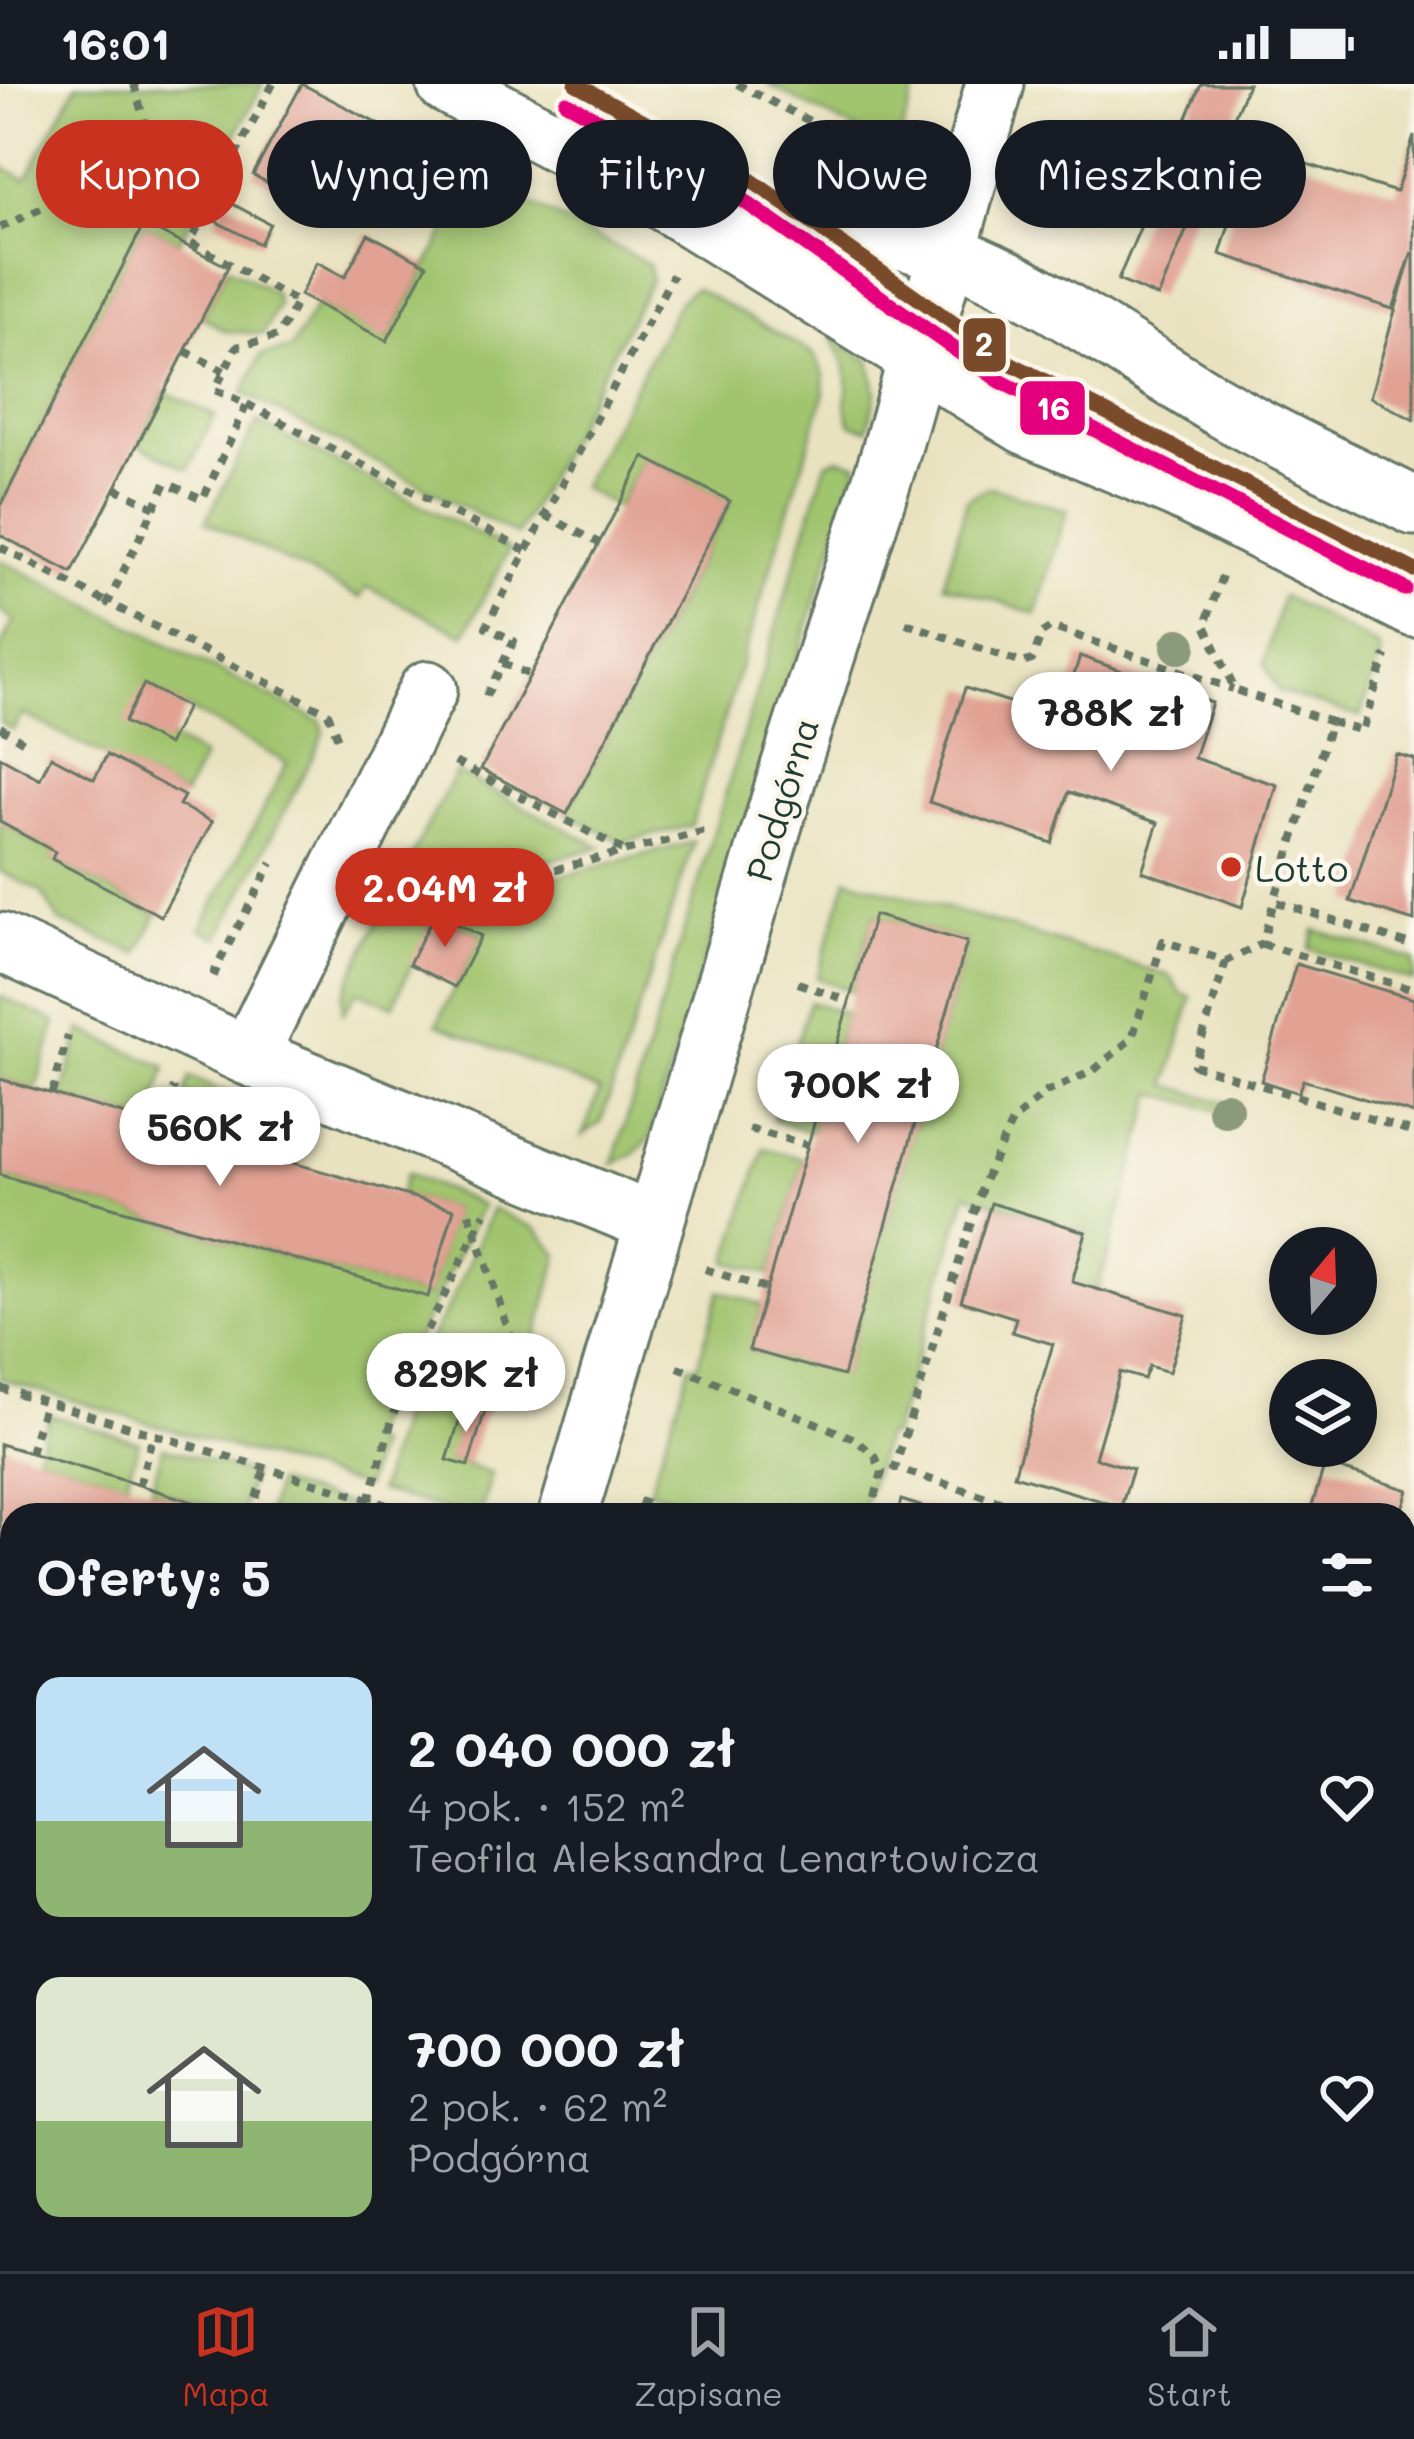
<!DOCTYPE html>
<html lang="pl">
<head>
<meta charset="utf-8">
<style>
	:root { --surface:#171b24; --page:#242831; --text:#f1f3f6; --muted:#9ea1a6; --line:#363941; --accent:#c8321e }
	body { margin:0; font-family:Mali,sans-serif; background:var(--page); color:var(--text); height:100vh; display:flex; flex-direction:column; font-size:45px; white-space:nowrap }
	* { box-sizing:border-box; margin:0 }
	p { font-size:39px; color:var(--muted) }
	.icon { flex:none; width:66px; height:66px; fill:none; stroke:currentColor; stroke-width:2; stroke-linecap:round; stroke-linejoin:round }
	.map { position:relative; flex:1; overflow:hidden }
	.side { position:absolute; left:0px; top:1419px; width:1416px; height:768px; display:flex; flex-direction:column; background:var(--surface); border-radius:36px 36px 0 0; box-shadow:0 6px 18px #0003 }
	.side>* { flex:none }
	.top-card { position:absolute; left:36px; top:36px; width:1344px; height:108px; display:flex; gap:24px }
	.needle { width:78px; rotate:19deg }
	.fabs { position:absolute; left:1269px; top:1143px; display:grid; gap:24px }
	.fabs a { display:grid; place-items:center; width:108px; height:108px; border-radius:50%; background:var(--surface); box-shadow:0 6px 18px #0003; font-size:60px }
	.price { position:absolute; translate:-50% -102px; padding:0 27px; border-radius:42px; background:#fff; color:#222; font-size:39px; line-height:78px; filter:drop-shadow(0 3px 6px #0008) }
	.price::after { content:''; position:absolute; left:50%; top:72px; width:36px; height:27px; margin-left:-18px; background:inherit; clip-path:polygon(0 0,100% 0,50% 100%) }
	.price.active { background:var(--accent); color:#fff }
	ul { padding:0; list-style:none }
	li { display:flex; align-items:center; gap:36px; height:300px; padding:0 36px }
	li span { display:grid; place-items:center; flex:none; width:336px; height:240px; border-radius:24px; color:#555 }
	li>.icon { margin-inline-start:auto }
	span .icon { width:144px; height:144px; fill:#fffc; stroke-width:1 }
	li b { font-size:51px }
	h2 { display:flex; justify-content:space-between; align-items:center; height:144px; padding:0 36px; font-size:51px }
	.tag { padding:0 42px; border-radius:54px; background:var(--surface); box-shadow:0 6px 18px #0003; font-size:42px; line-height:108px }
	.tag.active { background:var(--accent); color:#fff }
	.status { display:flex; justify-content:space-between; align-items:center; height:84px; padding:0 60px; background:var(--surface); direction:ltr }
	.status svg { height:33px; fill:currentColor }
	.dock { display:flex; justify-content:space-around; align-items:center; height:168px; border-top:3px solid var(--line); background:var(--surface); font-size:33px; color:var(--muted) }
	.dock a { display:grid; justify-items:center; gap:6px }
	.dock .active { color:var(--accent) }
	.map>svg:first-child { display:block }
	.green { fill:#a1c46e; stroke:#608051; stroke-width:3 }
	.building { fill:#e1a294 }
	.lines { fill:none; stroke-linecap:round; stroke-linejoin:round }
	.minor-casing { stroke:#667765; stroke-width:63 }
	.major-casing { stroke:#667765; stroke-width:72 }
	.path { stroke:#667765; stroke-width:8; stroke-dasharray:9 9; stroke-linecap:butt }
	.minor { stroke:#fff; stroke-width:57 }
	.major { stroke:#f2c36a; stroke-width:66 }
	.tram { stroke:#1f3d34; stroke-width:3 }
	.tram-1-casing { stroke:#fbf7ec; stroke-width:24 }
	.tram-2-casing { stroke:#fbf7ec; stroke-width:24 }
	.tram-1 { stroke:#7a4b2a; stroke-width:15 }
	.tram-2 { stroke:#e5007d; stroke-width:15 }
	.tree { fill:#8c9a7b }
	.poi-dot { fill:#c8321e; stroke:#fbf7ec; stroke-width:4.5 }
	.labels { text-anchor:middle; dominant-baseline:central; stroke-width:9; stroke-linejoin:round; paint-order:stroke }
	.street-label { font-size:36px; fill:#1f3d34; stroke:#fbf7ec }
	.poi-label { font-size:36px; fill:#1f3d34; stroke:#fbf7ec; text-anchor:start }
	.line-badge { stroke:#fbf7ec; stroke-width:4.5 }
	.badge-label { font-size:33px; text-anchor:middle; font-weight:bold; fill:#fff }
</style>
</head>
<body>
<div class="status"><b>16:01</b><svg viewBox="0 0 49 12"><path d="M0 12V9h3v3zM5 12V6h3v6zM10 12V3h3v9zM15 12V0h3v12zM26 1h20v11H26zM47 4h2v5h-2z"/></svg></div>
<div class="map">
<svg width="1414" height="2187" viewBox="0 0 1414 2187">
	<rect width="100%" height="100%" fill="#fbf7ec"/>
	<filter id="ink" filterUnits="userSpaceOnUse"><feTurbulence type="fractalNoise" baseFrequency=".00833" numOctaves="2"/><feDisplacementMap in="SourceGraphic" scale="24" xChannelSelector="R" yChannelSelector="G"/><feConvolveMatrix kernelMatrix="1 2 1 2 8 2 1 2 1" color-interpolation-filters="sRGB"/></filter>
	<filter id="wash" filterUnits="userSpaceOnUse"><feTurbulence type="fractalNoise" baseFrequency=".004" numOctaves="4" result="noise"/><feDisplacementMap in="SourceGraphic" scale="48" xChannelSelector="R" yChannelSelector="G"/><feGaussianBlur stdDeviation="2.7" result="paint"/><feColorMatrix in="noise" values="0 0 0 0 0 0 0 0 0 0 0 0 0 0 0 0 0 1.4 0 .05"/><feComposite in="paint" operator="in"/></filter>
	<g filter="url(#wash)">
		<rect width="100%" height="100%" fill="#e9e2c0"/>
		<!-- green -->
		<g class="green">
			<path d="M77 0H263L179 158 144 141 0 423V81L26 95Z"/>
			<path d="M767 0H917L898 60H882Z"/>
			<path d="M475 92 649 180 651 196 517 451 243 309 261 271 291 265 317 220 388 256Z"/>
			<path d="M228 183 275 209 278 221 263 250 225 247 203 233Z"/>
			<path d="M695 204 813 269 824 290V311L691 742 623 758 567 730 730 418 644 373 617 423 581 404 680 216Z"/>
			<path d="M831 254 870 277 876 308 868 345 851 340C842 322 849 311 847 291 845 277 838 266 831 254Z"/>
			<path d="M165 308 215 332 188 385 138 360Z"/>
			<path d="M257 338 509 466 464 551 367 503 360 514 206 437Z"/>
			<path d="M839 374 858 380 649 1055 634 1070 613 1080 826 379Z"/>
			<path d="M989 403 1067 426 1036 530 944 500 967 415Z"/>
			<path d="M0 476 321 638 324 648 316 666 219 854 201 845 287 679 145 601 171 655 203 673 184 712 23 630 13 646 0 639V564L14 536 0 528Z"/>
			<path d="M1282 512 1378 562 1381 569 1360 633 1279 608 1264 579Z"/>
			<path d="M456 688 601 763 387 818Z"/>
			<path d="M0 738 55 768 53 775 157 831 138 870 59 837 41 808 0 787Z"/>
			<path d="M694 758 601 1038 582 1052 600 1007 437 940 481 851 435 829 393 922 357 907 343 929 342 912 377 839Z"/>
			<path d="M847 794 1170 892 1182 910 1192 913 1167 1001 1233 1021 1230 1030 1154 1009 1098 1205 1072 1198 1086 1148 967 1110 892 1352 885 1351 861 1431H721L649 1406 690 1281 697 1283 720 1207 762 1221 750 1266 843 1291 967 858 874 831 852 907 817 894Z"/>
			<path d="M1315 846 1414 876V897L1309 865Z"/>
			<path d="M0 912 56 938 36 1005 0 995Z"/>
			<path d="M809 918 846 929 811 1048 773 1036Z"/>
			<path d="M81 946 166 983 150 1038 62 1013Z"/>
			<path d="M190 993 276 1031 265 1070 175 1046Z"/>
			<path d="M764 1064 804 1075 771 1190 728 1178Z"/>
			<path d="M407 1089 482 1121 402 1285 389 1293 368 1357 377 1361 365 1403 0 1295V1091L428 1213 453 1125 400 1110Z"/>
			<path d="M492 1125 535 1144 559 1171 528 1284 485 1327 448 1376 492 1390 480 1431H466L379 1407 412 1290 452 1215Z"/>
			<path d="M49 1331 139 1358 126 1398 37 1371Z"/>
			<path d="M163 1363 252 1390 241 1431 151 1405Z"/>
			<path d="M276 1399 364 1425 363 1431H267Z"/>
			<path d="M0 1457 12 1460V1669L0 1665Z"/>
			<path d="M0 1830 12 1833V2045L0 2041Z"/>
			<path d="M1414 1912 1413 2187H1327L1331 2175H1404V1944Z"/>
			<path d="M989 2175H1168L1165 2187H985Z"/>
		</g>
		<g id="blocks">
			<!-- building -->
			<g class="building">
				<path d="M302 0 391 47 343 139 253 91Z"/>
				<path d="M1201 0H1248L1158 213 1118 196Z"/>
				<path d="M1414 52V336L1370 313 1412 168 1393 225 1220 170 1253 63 1396 108Z"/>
				<path d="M225 116 270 140 260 160 215 137Z"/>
				<path d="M144 140 228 183 72 489 0 451V423Z"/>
				<path d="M368 150 427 181 387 257 300 211 317 178 345 193Z"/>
				<path d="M644 373 730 417 567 730 481 685Z"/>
				<path d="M1080 572 1212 619 1194 674 1277 701 1242 823 1142 787 1158 739 1069 708 1052 759 929 718 965 604 1060 634Z"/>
				<path d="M144 600 187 623 168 661 124 638Z"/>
				<path d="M1396 670 1414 675V837L1350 817Z"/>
				<path d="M107 671 184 712 179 721 212 738 161 832 52 775 55 768 0 738V673L40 695 51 672 94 695Z"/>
				<path d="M435 829 481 852 455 903 409 880Z"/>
				<path d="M874 831 967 858 843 1292 749 1266Z"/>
				<path d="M1296 880 1414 915V1030L1303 996 1298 1009 1261 997Z"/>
				<path d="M0 995 454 1125 428 1213 0 1091Z"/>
				<path d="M991 1119 1086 1148 1072 1198 1186 1231 1169 1288 1149 1282 1144 1295 1120 1288 1095 1374 1133 1385 1121 1423 1014 1391 1053 1260 1012 1248 1016 1234 961 1217Z"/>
				<path d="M464 1321 485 1327 468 1382 447 1376Z"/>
				<path d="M0 1360 139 1401 234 1431H12V1460L0 1457Z"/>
				<path d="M1325 1380 1408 1406 1400 1431H1309Z"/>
				<path d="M901 1416 945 1430 944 1431H897Z"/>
				<path d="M0 1731 12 1735V1833L0 1830Z"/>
				<path d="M0 2099 12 2103V2175H219L216 2187H0Z"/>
				<path d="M498 2175H668L702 2186 532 2187Z"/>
				<path d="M888 2175H989L985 2187H884Z"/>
			</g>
		</g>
	</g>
	<g filter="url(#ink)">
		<use href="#blocks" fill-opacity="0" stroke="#667765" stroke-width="3"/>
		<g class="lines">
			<defs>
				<g id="minor">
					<path d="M446 0 639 102 1025 341 1179 406 1414 524"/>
					<path d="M689 112C779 138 881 143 965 176 1049 210 1139 276 1218 322 1281 359 1349 389 1414 422"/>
					<path d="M0 858 248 972 654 1139"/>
					<path d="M248 972 428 606"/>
					<path d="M568 1431 790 683 890 371 995 0"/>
					<path d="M339 2187 343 2175"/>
				</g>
				<g id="major">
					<path d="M1404 1777 1414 1746"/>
					<path d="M1272 2187 1275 2175"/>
				</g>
			</defs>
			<!-- minor casing -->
			<use href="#minor" class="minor-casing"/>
			<!-- major casing -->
			<use href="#major" class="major-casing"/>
			<!-- path -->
			<g class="path">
				<path d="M134 0 156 80 176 124"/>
				<path d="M273 0 190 158 297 218 278 252 236 263 215 306 247 320 203 415 166 399 108 519 328 629 338 655"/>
				<path d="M737 0 874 70 898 93"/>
				<path d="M109 97 201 137"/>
				<path d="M0 144 102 96 232 78"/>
				<path d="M185 267 224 287"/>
				<path d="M247 320 526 467"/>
				<path d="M115 404 155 423"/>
				<path d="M545 431 599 459"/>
				<path d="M0 463 108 519"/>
				<path d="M1222 492 1205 541 1235 606 1331 638 1274 817"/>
				<path d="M906 539 1022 579 1032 576 1042 549 1051 543 1233 605"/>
				<path d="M503 579 530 591"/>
				<path d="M486 612 514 557 486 543 673 191"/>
				<path d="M1331 638 1362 647 1386 571"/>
				<path d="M0 643 27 660"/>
				<path d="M455 678 625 767"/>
				<path d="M381 830 705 747"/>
				<path d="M1262 860 1414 906"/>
				<path d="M1226 877 1194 981 1414 1048"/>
				<path d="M219 890 214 888 272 779"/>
				<path d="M798 899 849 917"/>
				<path d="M52 1009 68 952"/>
				<path d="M163 1041 174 1003"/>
				<path d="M749 1045 808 1061"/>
				<path d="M276 1074 284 1049"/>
				<path d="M469 1129 512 1256 538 1300"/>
				<path d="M705 1185 767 1205"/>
				<path d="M678 1283 855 1355 875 1372 882 1388 870 1431"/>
				<path d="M0 1304 421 1431"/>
				<path d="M30 1369 45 1318"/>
				<path d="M139 1401 153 1351"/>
				<path d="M369 1416 405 1291 485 1129"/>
				<path d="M639 1417 682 1431"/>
				<path d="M1002 1418 895 1384 984 1097 1012 1038 1046 1008 1093 987 1132 954 1163 857 1226 877 1262 860 1274 817 1414 862"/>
				<path d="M251 1431 265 1384"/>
				<path d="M375 1431 379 1418"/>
				<path d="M1404 1486 1414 1454"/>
				<path d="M0 1678 12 1682"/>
				<path d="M0 2086 10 2050"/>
				<path d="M846 2187 850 2175"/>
				<path d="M1179 2187 1182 2175"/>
			</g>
			<!-- minor -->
			<use href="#minor" class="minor"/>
			<!-- major -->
			<use href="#major" class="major"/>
			<!-- tram -->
			<g class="tram">
				<path d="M1404 2015 1414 1984"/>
				<path d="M1404 2118 1414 2087"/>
				<path d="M1349 2187 1353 2175"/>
				<path d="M1382 2187 1386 2175"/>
			</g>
			<defs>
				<path id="tram-1" d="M576 0 742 90 1010 279 1414 486"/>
				<path id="tram-2" d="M566 18 731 108 1000 297 1405 505"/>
			</defs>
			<!-- tram-1 casing -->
			<use href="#tram-1" class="tram-1-casing"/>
			<!-- tram-2 casing -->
			<use href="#tram-2" class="tram-2-casing"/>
			<!-- tram-1 -->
			<use href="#tram-1" class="tram-1"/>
			<!-- tram-2 -->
			<use href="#tram-2" class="tram-2"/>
		</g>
		<!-- trees -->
		<g class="tree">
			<circle cx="1179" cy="562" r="18"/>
			<circle cx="1225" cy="1025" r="18"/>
		</g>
	</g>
	<!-- markers -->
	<circle class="poi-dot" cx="1231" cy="783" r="12"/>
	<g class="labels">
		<!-- street labels -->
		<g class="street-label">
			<text transform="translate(781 715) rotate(-73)">Podgórna</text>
		</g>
		<!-- poi labels -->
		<g class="poi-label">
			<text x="1255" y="783">Lotto</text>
		</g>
	</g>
	<g class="line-badge">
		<rect x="961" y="232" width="47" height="58" rx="12" fill="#7a4b2a"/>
		<rect x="1018" y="295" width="69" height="58" rx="12" fill="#e5007d"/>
	</g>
	<g class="badge-label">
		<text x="984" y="272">2</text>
		<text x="1053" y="336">16</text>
	</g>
</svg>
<div class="fabs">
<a><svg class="needle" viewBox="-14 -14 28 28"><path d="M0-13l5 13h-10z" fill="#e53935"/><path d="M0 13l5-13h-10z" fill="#9ea1a6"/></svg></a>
<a><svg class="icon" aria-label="layers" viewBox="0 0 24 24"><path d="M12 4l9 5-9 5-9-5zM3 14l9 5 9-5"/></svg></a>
</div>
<b class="price" style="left:1111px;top:690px">788K zł</b>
<b class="price active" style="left:445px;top:866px">2.04M zł</b>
<b class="price" style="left:858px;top:1062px">700K zł</b>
<b class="price" style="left:220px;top:1105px">560K zł</b>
<b class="price" style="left:466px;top:1351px">829K zł</b>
<div class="top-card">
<a class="tag active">Kupno</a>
<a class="tag">Wynajem</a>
<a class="tag">Filtry</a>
<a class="tag">Nowe</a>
<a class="tag">Mieszkanie</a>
</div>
<section class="side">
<h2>Oferty: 5<svg class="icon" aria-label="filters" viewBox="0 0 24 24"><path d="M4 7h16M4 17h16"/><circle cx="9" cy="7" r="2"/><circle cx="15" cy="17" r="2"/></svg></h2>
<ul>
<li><span style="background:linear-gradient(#bfe0f5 60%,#8fb573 0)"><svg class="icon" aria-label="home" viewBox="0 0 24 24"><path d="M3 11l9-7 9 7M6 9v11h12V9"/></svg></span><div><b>2 040 000 zł</b><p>4 pok. · 152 m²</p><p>Teofila Aleksandra Lenartowicza</p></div><svg class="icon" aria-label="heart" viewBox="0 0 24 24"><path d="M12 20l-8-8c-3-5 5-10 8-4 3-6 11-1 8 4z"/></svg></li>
<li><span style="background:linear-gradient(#dfe7d0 60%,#8fb573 0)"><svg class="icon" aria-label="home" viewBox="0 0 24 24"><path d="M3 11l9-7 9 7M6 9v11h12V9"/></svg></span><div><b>700 000 zł</b><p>2 pok. · 62 m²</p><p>Podgórna</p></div><svg class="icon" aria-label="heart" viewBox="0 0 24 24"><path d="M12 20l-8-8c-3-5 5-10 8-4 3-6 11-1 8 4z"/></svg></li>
</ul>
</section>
</div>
<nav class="dock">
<a class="active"><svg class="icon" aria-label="map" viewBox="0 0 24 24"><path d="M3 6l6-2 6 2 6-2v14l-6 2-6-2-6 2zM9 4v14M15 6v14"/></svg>Mapa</a>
<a><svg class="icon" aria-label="saved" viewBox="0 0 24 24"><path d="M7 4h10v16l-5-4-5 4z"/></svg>Zapisane</a>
<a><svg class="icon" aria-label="home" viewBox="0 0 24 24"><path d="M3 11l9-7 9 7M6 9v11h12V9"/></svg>Start</a>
</nav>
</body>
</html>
